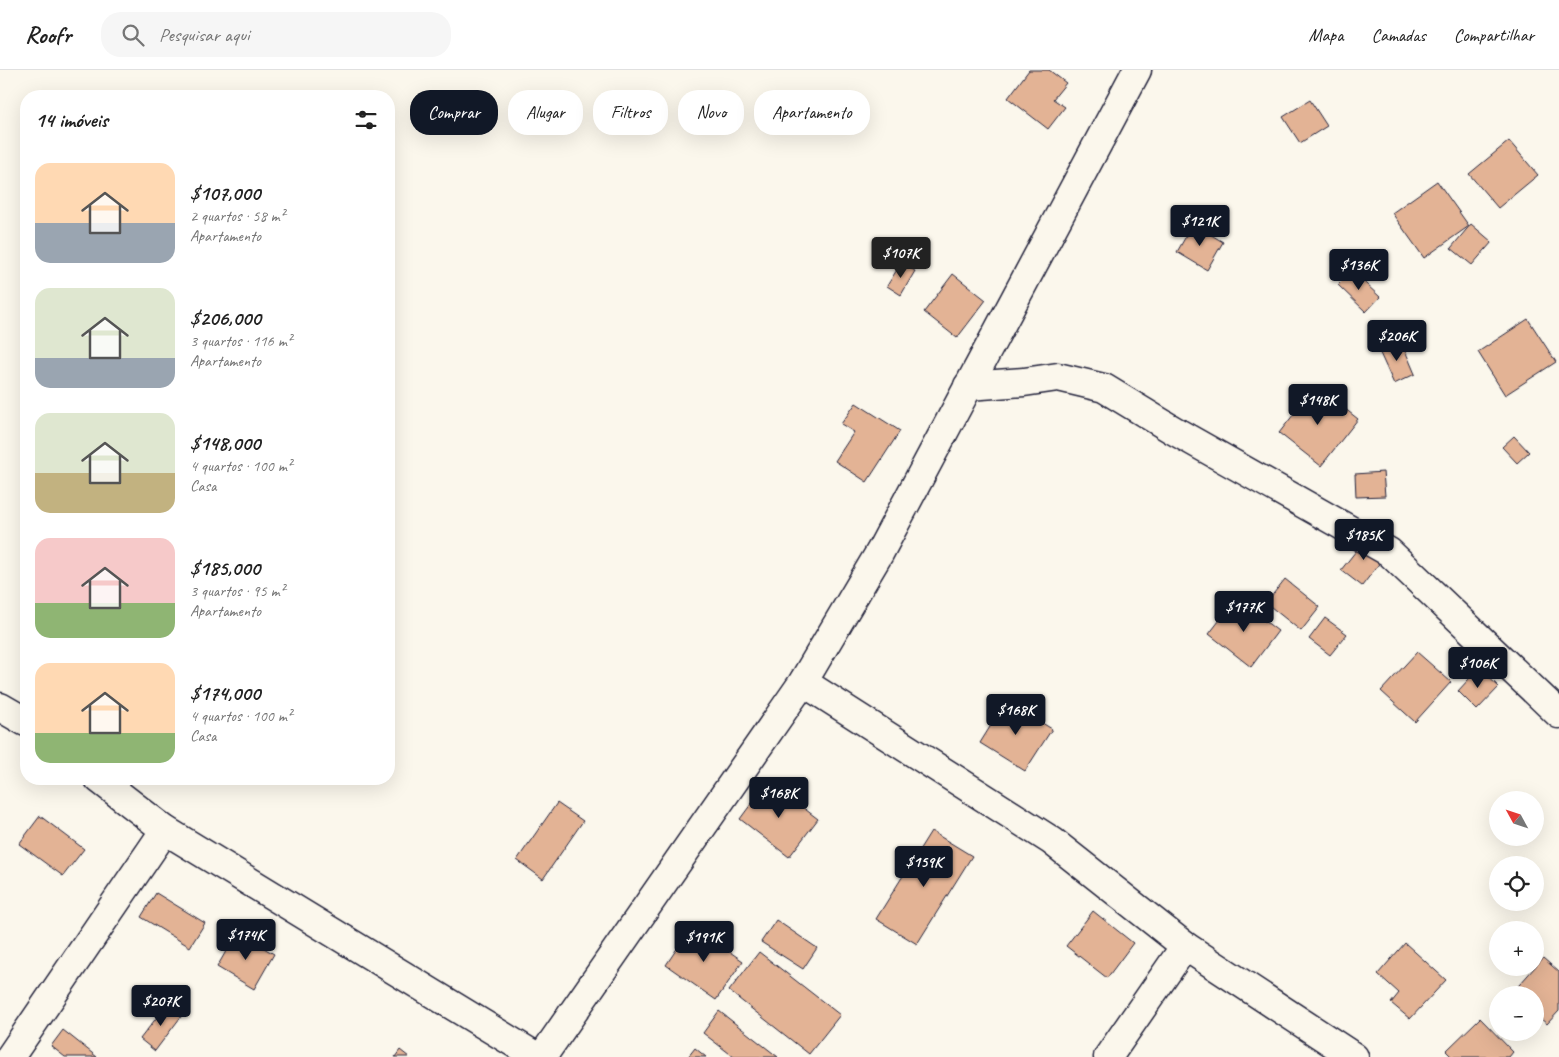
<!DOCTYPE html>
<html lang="pt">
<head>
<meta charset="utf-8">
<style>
	:root { --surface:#fff; --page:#f6f6f6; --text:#222; --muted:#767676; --line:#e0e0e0; --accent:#111827 }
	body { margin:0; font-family:Caveat,sans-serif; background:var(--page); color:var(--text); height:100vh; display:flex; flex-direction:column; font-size:19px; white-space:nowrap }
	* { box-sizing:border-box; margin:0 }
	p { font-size:16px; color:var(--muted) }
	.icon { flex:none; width:28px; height:28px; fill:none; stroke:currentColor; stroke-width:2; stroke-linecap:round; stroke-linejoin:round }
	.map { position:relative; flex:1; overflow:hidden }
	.details { position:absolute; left:20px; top:20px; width:375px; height:695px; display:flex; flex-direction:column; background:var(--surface); border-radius:20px; box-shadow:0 5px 20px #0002 }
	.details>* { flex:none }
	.guide { position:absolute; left:410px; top:20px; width:475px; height:45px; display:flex; gap:10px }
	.needle { width:32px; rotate:310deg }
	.controls { position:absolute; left:1489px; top:721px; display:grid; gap:10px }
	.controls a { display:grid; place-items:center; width:55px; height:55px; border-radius:50%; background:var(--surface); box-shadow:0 5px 20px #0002; font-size:25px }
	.price { position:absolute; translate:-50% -42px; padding:0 11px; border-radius:5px; background:var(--accent); color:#fff; font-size:16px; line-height:32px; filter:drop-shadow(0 1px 2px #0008) }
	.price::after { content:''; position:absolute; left:50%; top:30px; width:15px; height:11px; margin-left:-8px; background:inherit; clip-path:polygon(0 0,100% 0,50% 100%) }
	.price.active { background:#222; color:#fff }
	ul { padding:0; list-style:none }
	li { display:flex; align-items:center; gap:15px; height:125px; padding:0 15px }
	li span { display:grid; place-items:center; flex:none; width:140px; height:100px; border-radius:15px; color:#555 }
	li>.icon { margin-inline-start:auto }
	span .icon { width:60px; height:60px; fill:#fffc; stroke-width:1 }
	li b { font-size:21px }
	h2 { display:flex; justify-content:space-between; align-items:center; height:60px; padding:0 15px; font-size:21px }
	.tag { padding:0 18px; border-radius:20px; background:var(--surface); box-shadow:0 5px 20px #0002; font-size:18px; line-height:45px }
	.tag.active { background:var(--accent); color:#fff }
	header { display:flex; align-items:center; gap:30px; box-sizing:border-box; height:70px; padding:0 25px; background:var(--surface); border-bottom:1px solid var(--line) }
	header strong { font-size:24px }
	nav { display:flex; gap:28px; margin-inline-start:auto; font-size:18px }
	.search { width:350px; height:45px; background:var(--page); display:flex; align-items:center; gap:12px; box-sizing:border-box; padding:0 18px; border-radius:20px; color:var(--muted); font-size:19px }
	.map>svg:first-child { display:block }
	.building { fill:#e3b395; stroke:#22223b }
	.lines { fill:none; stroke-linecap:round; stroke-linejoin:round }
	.street-casing { stroke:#22223b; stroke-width:31 }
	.street { stroke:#fbf7ec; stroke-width:28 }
</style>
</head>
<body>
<header>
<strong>Roofr</strong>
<div class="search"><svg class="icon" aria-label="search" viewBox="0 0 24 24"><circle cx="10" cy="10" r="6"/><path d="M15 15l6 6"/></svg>Pesquisar aqui</div>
<nav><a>Mapa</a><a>Camadas</a><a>Compartilhar</a></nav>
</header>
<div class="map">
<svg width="1559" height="987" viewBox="0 0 1559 987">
	<rect width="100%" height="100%" fill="#fbf7ec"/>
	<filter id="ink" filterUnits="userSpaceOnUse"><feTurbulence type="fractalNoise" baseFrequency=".02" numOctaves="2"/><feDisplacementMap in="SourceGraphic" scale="10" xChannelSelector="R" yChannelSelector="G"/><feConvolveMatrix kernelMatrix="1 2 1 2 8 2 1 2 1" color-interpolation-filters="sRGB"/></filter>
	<g filter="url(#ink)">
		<!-- building -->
		<g class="building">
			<path d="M1029 0H1049L1066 13 1053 29 1065 37 1048 59 1008 28Z"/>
			<path d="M1310 30 1327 56 1300 73 1283 47Z"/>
			<path d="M1509 71 1538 105 1498 138 1469 104Z"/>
			<path d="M1437 111 1469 156 1424 188 1392 143Z"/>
			<path d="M1193 154 1223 172 1207 200 1177 182Z"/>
			<path d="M1471 154 1492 172 1472 195 1451 178Z"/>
			<path d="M901 193 915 201 901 225 887 216Z"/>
			<path d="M1352 201 1380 227 1366 242 1338 215Z"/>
			<path d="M953 204 986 230 957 268 924 242Z"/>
			<path d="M1528 249 1556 292 1505 325 1478 282Z"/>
			<path d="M1401 271 1415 304 1394 314 1379 281Z"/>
			<path d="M1316 316 1358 349 1321 396 1279 363Z"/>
			<path d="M856 333 900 361 867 412 835 391 854 362 841 354Z"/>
			<path d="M1514 366 1529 382 1517 393 1502 377Z"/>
			<path d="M1383 402 1385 426 1356 427 1355 404Z"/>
			<path d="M1367 467 1388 482 1362 516 1341 500Z"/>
			<path d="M1285 509 1320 537 1301 561 1266 533Z"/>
			<path d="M1236 529 1278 561 1251 597 1209 564Z"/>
			<path d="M1325 548 1347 564 1330 585 1309 569Z"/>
			<path d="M1417 582 1451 612 1415 652 1381 621Z"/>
			<path d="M1479 598 1499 617 1477 640 1458 621Z"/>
			<path d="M1006 631 1052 659 1025 701 980 673Z"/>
			<path d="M768 711 818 749 789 787 740 749Z"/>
			<path d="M557 733 583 751 543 809 517 790Z"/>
			<path d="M40 746 84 779 63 806 19 774Z"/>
			<path d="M931 761 972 786 917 874 876 849Z"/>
			<path d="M156 823 205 853 190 877 141 847Z"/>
			<path d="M1093 841 1133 873 1107 908 1066 876Z"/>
			<path d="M776 850 817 878 803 899 761 872Z"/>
			<path d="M692 856 743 891 716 930 666 895Z"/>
			<path d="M237 862 274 884 254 919 217 897Z"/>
			<path d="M1405 873 1446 910 1410 949 1391 933 1399 923 1378 904Z"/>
			<path d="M759 882 840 945 809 984 729 921Z"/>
			<path d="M1543 888 1559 902V941L1547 954 1535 944V925H1514L1512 923Z"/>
			<path d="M168 933 183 944 155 981 140 969Z"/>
			<path d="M719 941 778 987H734L703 963Z"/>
			<path d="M1480 948 1513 982 1509 987H1452L1446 981Z"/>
			<path d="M63 960 97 987H65L51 976Z"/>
			<path d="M695 978 706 987H688Z"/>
			<path d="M400 980 409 987H395Z"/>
		</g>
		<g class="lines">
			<defs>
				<g id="street">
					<path d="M968 316 1024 312 1058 307 1104 318 1173 360 1389 482 1559 644"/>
					<path d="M803 612 1052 771 1185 876 1354 987"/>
					<path d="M0 637 26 652"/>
					<path d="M99 709 165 760 537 987"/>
					<path d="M10 987 165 760"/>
					<path d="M542 987 803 612 880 482 1137 0"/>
					<path d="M1108 987 1185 876"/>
				</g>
			</defs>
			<!-- street casing -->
			<use href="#street" class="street-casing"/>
			<!-- street -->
			<use href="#street" class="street"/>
		</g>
	</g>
</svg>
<div class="controls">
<a><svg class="needle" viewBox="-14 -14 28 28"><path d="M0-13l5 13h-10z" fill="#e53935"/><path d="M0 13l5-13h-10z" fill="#767676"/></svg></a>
<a><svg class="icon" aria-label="locate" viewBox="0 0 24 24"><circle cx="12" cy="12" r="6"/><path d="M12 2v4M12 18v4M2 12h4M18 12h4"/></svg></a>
<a>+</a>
<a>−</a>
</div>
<b class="price" style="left:1200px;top:177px">$121K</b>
<b class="price active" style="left:901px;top:209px">$107K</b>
<b class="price" style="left:1359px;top:221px">$136K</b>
<b class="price" style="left:1397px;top:292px">$206K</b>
<b class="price" style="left:1318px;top:356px">$148K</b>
<b class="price" style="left:1364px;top:491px">$185K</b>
<b class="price" style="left:1244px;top:563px">$177K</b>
<b class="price" style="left:1478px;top:619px">$106K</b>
<b class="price" style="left:1016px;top:666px">$168K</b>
<b class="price" style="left:779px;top:749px">$168K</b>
<b class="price" style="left:924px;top:818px">$159K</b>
<b class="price" style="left:246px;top:891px">$174K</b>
<b class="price" style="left:704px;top:893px">$191K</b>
<b class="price" style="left:161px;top:957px">$207K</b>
<div class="guide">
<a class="tag active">Comprar</a>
<a class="tag">Alugar</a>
<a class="tag">Filtros</a>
<a class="tag">Novo</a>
<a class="tag">Apartamento</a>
</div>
<section class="details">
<h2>14 imóveis<svg class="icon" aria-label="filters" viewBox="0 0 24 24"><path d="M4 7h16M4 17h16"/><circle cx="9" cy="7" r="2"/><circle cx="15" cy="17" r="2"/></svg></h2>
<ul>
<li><span style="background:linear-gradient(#ffd9b3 60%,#9aa5b1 0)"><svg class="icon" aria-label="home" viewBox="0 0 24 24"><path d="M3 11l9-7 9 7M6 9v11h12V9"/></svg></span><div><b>$107,000</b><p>2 quartos · 58 m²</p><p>Apartamento</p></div></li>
<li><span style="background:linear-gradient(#dfe7d0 70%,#9aa5b1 0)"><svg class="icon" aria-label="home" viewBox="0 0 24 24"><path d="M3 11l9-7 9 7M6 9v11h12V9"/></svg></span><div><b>$206,000</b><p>3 quartos · 116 m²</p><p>Apartamento</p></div></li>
<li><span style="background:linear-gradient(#dfe7d0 60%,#c2b280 0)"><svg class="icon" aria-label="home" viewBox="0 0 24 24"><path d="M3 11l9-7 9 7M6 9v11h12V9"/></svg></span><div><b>$148,000</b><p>4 quartos · 100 m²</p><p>Casa</p></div></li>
<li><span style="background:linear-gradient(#f6c9c9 65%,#8fb573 0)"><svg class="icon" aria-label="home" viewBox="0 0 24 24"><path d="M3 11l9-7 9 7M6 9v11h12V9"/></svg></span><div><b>$185,000</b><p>3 quartos · 95 m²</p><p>Apartamento</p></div></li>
<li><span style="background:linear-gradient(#ffd9b3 70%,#8fb573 0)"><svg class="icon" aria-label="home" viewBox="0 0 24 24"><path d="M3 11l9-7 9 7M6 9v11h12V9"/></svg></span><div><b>$174,000</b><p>4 quartos · 100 m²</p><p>Casa</p></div></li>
</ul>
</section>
</div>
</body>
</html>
